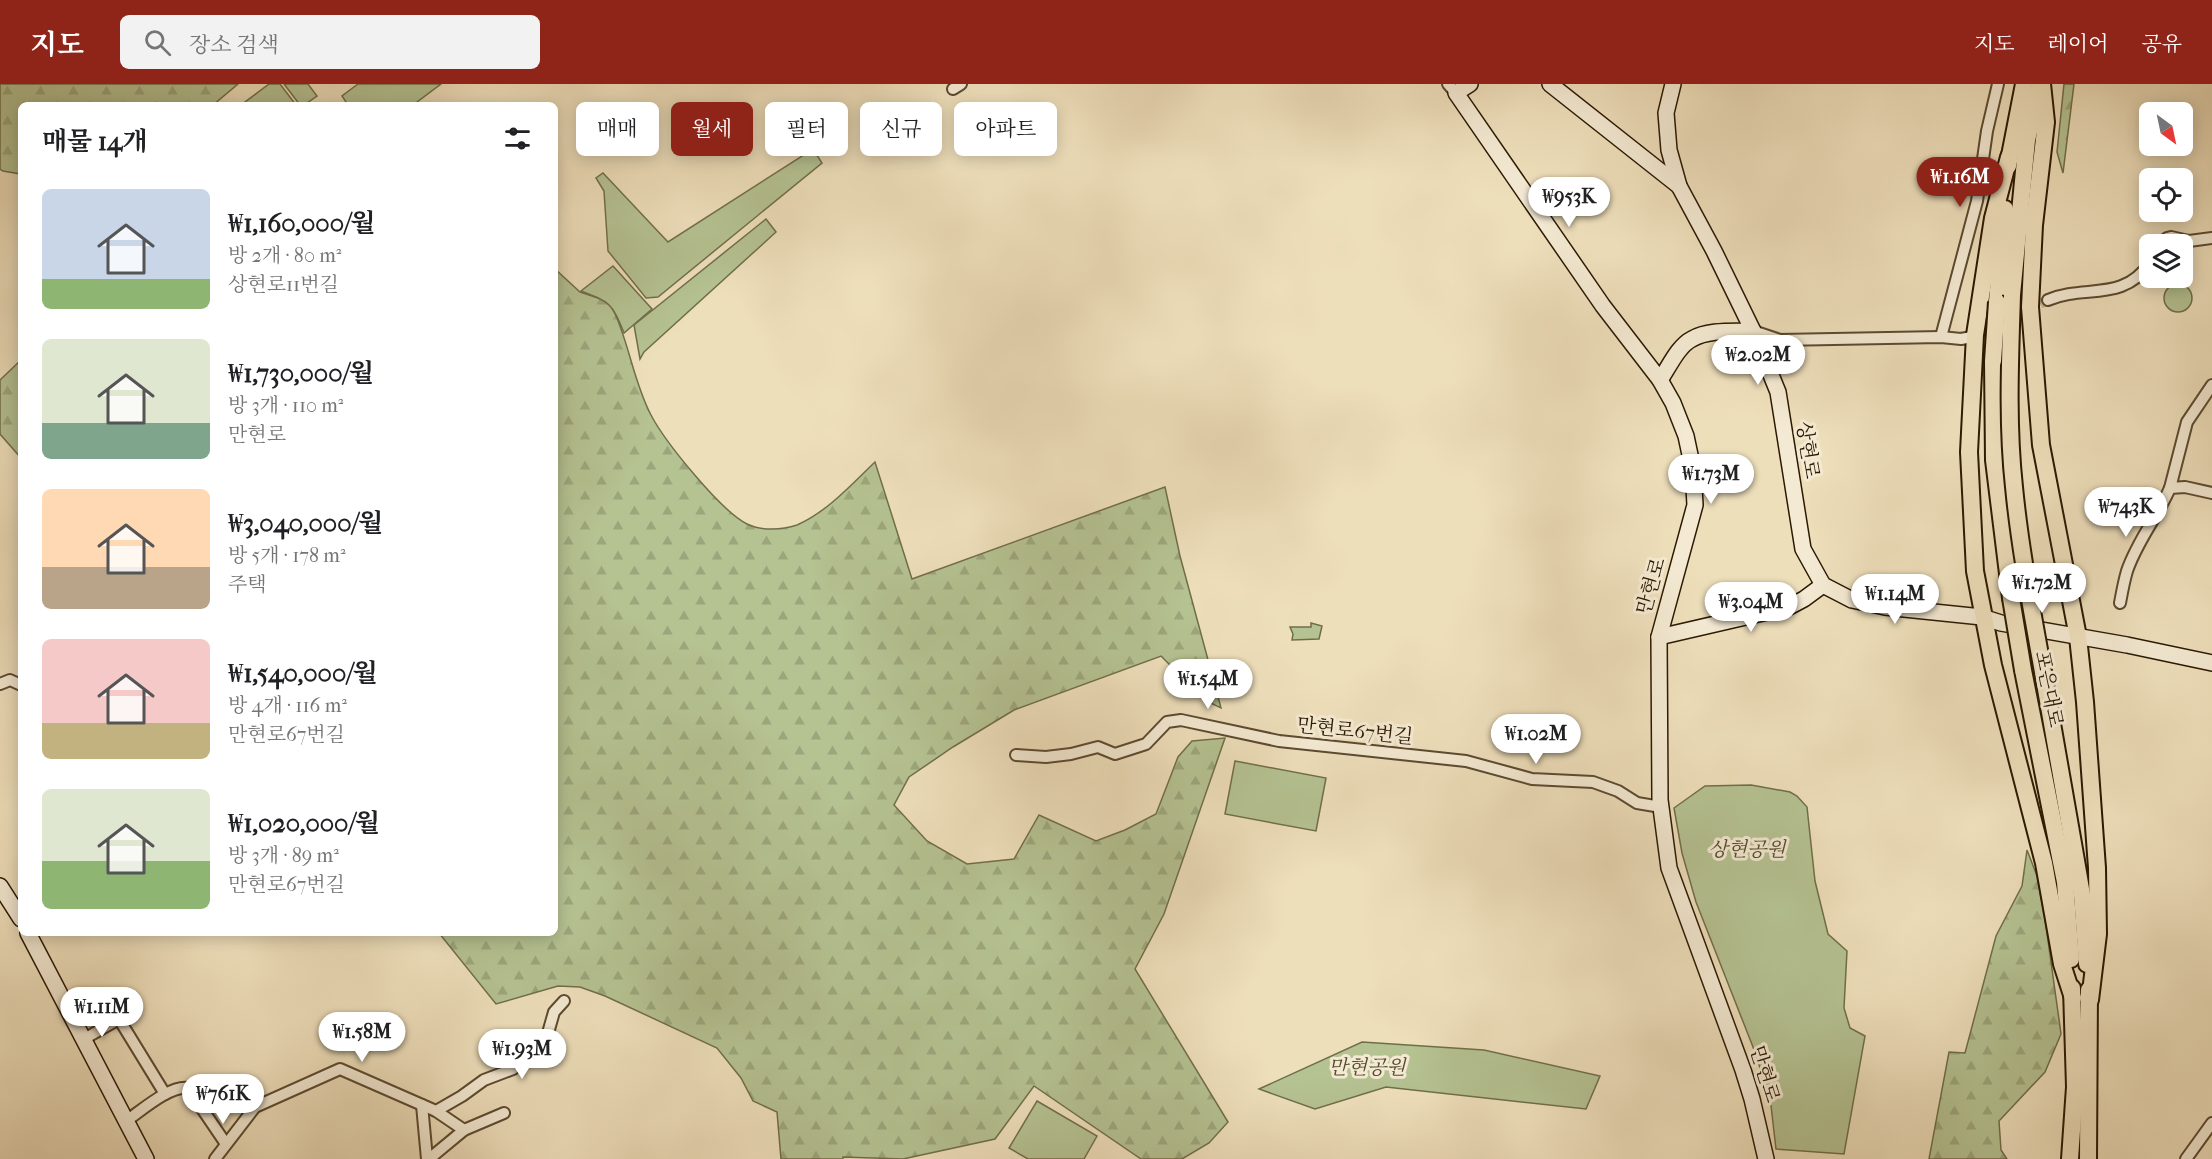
<!DOCTYPE html>
<html lang="ko">
<head>
<meta charset="utf-8">
<style>
	:root { --surface:#fff; --page:#f2f2f2; --text:#202124; --muted:#757577; --accent:#8f2418 }
	body { margin:0; font-family:"IM FELL French Canon","Noto Serif KR",serif; background:var(--page); color:var(--text); height:100vh; display:flex; flex-direction:column; font-size:22px; white-space:nowrap }
	* { box-sizing:border-box; margin:0 }
	p { font-size:20px; color:var(--muted) }
	.icon { flex:none; width:33px; height:33px; fill:none; stroke:currentColor; stroke-width:2; stroke-linecap:round; stroke-linejoin:round }
	.map { position:relative; flex:1; overflow:hidden }
	.drawer { position:absolute; left:18px; top:18px; width:540px; height:834px; display:flex; flex-direction:column; background:var(--surface); border-radius:9px; box-shadow:0 3px 15px #0003 }
	.drawer>* { flex:none }
	.hud { position:absolute; left:576px; top:18px; width:570px; height:54px; display:flex; gap:12px }
	.needle { width:39px; rotate:147deg }
	.controls { position:absolute; left:2139px; top:18px; display:grid; gap:12px }
	.controls a { display:grid; place-items:center; width:54px; height:54px; border-radius:9px; background:var(--surface); box-shadow:0 3px 15px #0003; font-size:30px }
	.price { position:absolute; translate:-50% -51px; padding:0 14px; border-radius:21px; background:#fff; color:#222; font-size:20px; line-height:39px; filter:drop-shadow(0 2px 3px #0008) }
	.price::after { content:''; position:absolute; left:50%; top:36px; width:18px; height:14px; margin-left:-9px; background:inherit; clip-path:polygon(0 0,100% 0,50% 100%) }
	.price.selected { background:var(--accent); color:#fff }
	ul { padding:0; list-style:none }
	li { display:flex; align-items:center; gap:18px; height:150px; padding:0 24px }
	li span { display:grid; place-items:center; flex:none; width:168px; height:120px; border-radius:9px; color:#555 }
	li>.icon { margin-inline-start:auto }
	span .icon { width:72px; height:72px; fill:#fffc; stroke-width:1 }
	li b { font-size:26px }
	h2 { display:flex; justify-content:space-between; align-items:center; height:72px; padding:0 24px; font-size:26px }
	.pill { padding:0 21px; border-radius:9px; background:var(--surface); box-shadow:0 3px 15px #0003; font-size:21px; line-height:54px }
	.pill.selected { background:var(--accent); color:#fff }
	header { display:flex; align-items:center; gap:36px; box-sizing:border-box; height:84px; padding:0 30px; background:var(--accent); color:#fff }
	header strong { font-size:28px }
	nav { display:flex; gap:33px; margin-inline-start:auto; font-size:21px }
	.search { width:420px; height:54px; background:var(--page); display:flex; align-items:center; gap:15px; box-sizing:border-box; padding:0 21px; border-radius:9px; color:var(--muted); font-size:22px }
	.map>svg:first-child { display:block }
	.forest { fill:url(#forest-firs); stroke:#706e4a; stroke-width:1.5 }
	.park { fill:#b5c292; stroke:#706e4a; stroke-width:1.5 }
	.lines { fill:none; stroke-linecap:round; stroke-linejoin:round }
	.street-tunnel { stroke:#c7b796; stroke-width:10; stroke-dasharray:10 5; stroke-linecap:butt }
	.street-casing { stroke:#5c4a30; stroke-width:14 }
	.secondary-casing { stroke:#2b1902; stroke-width:18 }
	.primary-casing { stroke:#2b1902; stroke-width:20 }
	.street { stroke:#f4ead3; stroke-width:10 }
	.secondary { stroke:#f4ead3; stroke-width:15 }
	.primary { stroke:#eedfbb; stroke-width:16 }
	.primary-bridge-casing { stroke:#2b1902; stroke-width:20; stroke-linecap:butt }
	.primary-bridge { stroke:#eedfbb; stroke-width:16 }
	.labels { text-anchor:middle; dominant-baseline:central; stroke-width:6; stroke-linejoin:round; paint-order:stroke }
	.street-label { font-size:20px; fill:#2b1902; stroke:#f4ead3 }
	.park-label { font-size:20px; font-style:italic; fill:#544c2d; stroke:#f4ead3 }
</style>
</head>
<body>
<header>
<strong>지도</strong>
<div class="search"><svg class="icon" aria-label="search" viewBox="0 0 24 24"><circle cx="10" cy="10" r="6"/><path d="M15 15l6 6"/></svg>장소 검색</div>
<nav><a>지도</a><a>레이어</a><a>공유</a></nav>
</header>
<div class="map">
<svg width="2212" height="1075" viewBox="0 0 2212 1075">
	<defs>
		<pattern id="forest-firs" width="22" height="20" patternUnits="userSpaceOnUse" patternTransform="scale(1.5)"><rect width="22" height="20" fill="#b5c292"/><path d="M5 1l3.5 6h-7zM16 11l3.5 6h-7z" fill="#9ca67c"/></pattern>
	</defs>
	<rect width="100%" height="100%" fill="#eedfbb"/>
	<filter id="stains"><feTurbulence type="fractalNoise" baseFrequency=".00333" numOctaves="4"/><feColorMatrix values="0 0 0 0 .2 0 0 0 0 .09 0 0 0 0 .02 0 0 0 .5 -.17"/></filter>
	<radialGradient id="worn" r=".72"><stop offset=".6" stop-color="#630" stop-opacity="0"/><stop offset="1" stop-color="#630" stop-opacity=".3"/></radialGradient>
	<!-- forest -->
	<g class="forest">
		<path d="M0 0H238L213 21H21V90L3 87 0 85Z"/>
		<path d="M2064 0H2074L2063 89 2057 68Z"/>
		<path d="M555 185 580 208 604 216 612 223C629 257 633 297 651 331 665 358 721 427 747 440 761 447 782 446 797 441 827 428 852 400 875 378L912 495 1165 403 1180 472 1221 624 1206 617 1161 572 1014 626 953 663 909 693 894 721 927 757 967 780 1014 775 1039 731 1096 757 1125 746 1156 730 1178 673 1192 657 1225 654 1164 830 1135 885 1228 1038 1209 1059 1182 1075H1141L1034 1002 995 1055 903 1075 843 1073V1075H781L777 1028 753 1017 741 994 717 964 605 912 580 903 558 902 496 920 439 849H555Z"/>
		<path d="M21 276V374L0 350V296Z"/>
		<path d="M2027 766 2037 792 2046 842 2061 950 2045 988 1999 1037 2001 1066 2007 1075H1929L1949 968 1965 969 1996 852 2022 802Z"/>
	</g>
	<!-- park -->
	<g class="park">
		<path d="M269 0H280L296 21H241Z"/>
		<path d="M284 0H308L317 12 304 21H300Z"/>
		<path d="M358 0H441L413 21H348L342 12Z"/>
		<path d="M813 65 822 79 658 213 646 214 608 167 604 107 596 94 603 89 668 158Z"/>
		<path d="M766 135 776 148 644 268 640 275 634 241Z"/>
		<path d="M613 182 652 225 624 249C612 219 610 218 581 207Z"/>
		<circle cx="2178" cy="214" r="14"/>
		<path d="M1311 539 1322 542 1319 555 1292 556 1293 550 1290 543H1311Z"/>
		<path d="M1235 677 1326 694 1316 747 1225 730Z"/>
		<path d="M1751 701 1790 708 1797 712 1807 723 1815 797 1828 850 1847 867 1844 924 1850 944 1865 952 1844 1070 1776 1065 1770 1013 1753 963 1696 818 1682 769 1674 724 1705 702Z"/>
		<path d="M1362 958 1484 966 1600 992 1586 1025 1386 1003 1315 1025 1259 1005Z"/>
		<path d="M1037 1017 1097 1052 1084 1075H1028L1009 1064Z"/>
	</g>
	<g class="lines">
		<!-- street-tunnel -->
		<path class="street-tunnel" d="M1973 253 2048 216"/>
		<defs>
			<g id="street">
				<path d="M1448 0 1456 9"/>
				<path d="M953 5 961 0"/>
				<path d="M2161 160 2167 154 2171 153 2189 157 2212 154"/>
				<path d="M2048 216C2085 200 2122 219 2150 179"/>
				<path d="M1753 247 1780 256 1941 253 1961 255 1972 253"/>
				<path d="M1941 253 1977 117 1987 47 1998 0"/>
				<path d="M2212 301 2187 338 2170 404 2185 403 2212 409"/>
				<path d="M2120 519C2122 508 2124 497 2127 487 2137 457 2158 432 2170 404"/>
				<path d="M0 600 10 596 21 601"/>
				<path d="M1016 671 1046 673 1071 670 1098 663 1115 670 1146 660 1167 638 1181 636 1279 657 1466 677 1532 695 1593 698 1618 707 1637 719 1661 723"/>
				<path d="M84 955 119 935 165 1010"/>
				<path d="M422 1021 427 1075"/>
				<path d="M436 1027 462 1012 484 996 513 985 540 966 546 956 554 928 564 917"/>
				<path d="M126 1037C141 1027 170 1001 188 1004L226 1060"/>
				<path d="M215 1075 255 1023 340 985 436 1027 464 1046"/>
				<path d="M429 1075 464 1046 504 1029"/>
				<path d="M2186 1075 2212 1039"/>
			</g>
			<g id="secondary">
				<path d="M1470 0 1456 9 1603 222 1660 296 1673 319 1686 352 1693 385 1695 421 1659 553 1660 716 1669 784 1743 986 1752 1015 1766 1075"/>
				<path d="M1550 0 1679 102"/>
				<path d="M1673 0 1666 29 1669 66 1679 102 1714 167 1753 247 1778 308 1803 465 1823 501 1852 516 1885 523 1982 533 2001 539 2127 561 2212 579"/>
				<path d="M1660 296C1669 283 1678 262 1692 255 1709 245 1735 248 1753 247"/>
				<path d="M1659 553 1789 523 1804 515 1823 501"/>
				<path d="M0 802 21 835"/>
				<path d="M28 849 146 1075"/>
			</g>
			<g id="primary">
				<path d="M2042 0 2046 38 2034 141 2030 223 2041 361 2078 553 2085 618 2097 784 2098 850 2090 916"/>
				<path d="M2009 73 1993 134 1975 251 1969 368 1975 487 1993 581 2044 779 2062 880 2073 914"/>
				<path d="M2008 82 2024 0"/>
				<path d="M2012 211 2027 56 2039 4"/>
				<path d="M1997 218 2005 125"/>
				<path d="M1993 277 1994 376 2011 514"/>
				<path d="M2023 586 2065 798 2071 875"/>
				<path d="M2043 588 2082 811 2087 880"/>
				<path d="M2070 1075 2075 1003 2072 904"/>
				<path d="M2088 1075 2089 906"/>
			</g>
		</defs>
		<!-- street casing -->
		<use href="#street" class="street-casing"/>
		<!-- secondary casing -->
		<use href="#secondary" class="secondary-casing"/>
		<!-- primary casing -->
		<use href="#primary" class="primary-casing"/>
		<!-- street -->
		<use href="#street" class="street"/>
		<!-- secondary -->
		<use href="#secondary" class="secondary"/>
		<!-- primary -->
		<use href="#primary" class="primary"/>
		<defs>
			<g id="primary-bridge">
				<path d="M2012 211C2010 275 2007 339 2014 403 2020 465 2032 526 2043 588"/>
				<path d="M1993 277 1997 218"/>
				<path d="M2011 514 2023 586"/>
			</g>
		</defs>
		<!-- primary-bridge casing -->
		<use href="#primary-bridge" class="primary-bridge-casing"/>
		<!-- primary-bridge -->
		<use href="#primary-bridge" class="primary-bridge"/>
	</g>
	<g class="labels">
		<!-- street labels -->
		<g class="street-label">
			<text transform="translate(1808 366) rotate(81)">상현로</text>
			<text transform="translate(1651 502) rotate(-74)">만현로</text>
			<text transform="translate(2049 605) rotate(79)">포은대로</text>
			<text transform="translate(1355 647) rotate(6)">만현로67번길</text>
			<text transform="translate(1765 990) rotate(73)">만현로</text>
		</g>
		<!-- park labels -->
		<g class="park-label">
			<text x="1747" y="765">상현공원</text>
			<text x="1367" y="983">만현공원</text>
		</g>
	</g>
	<rect width="100%" height="100%" filter="url(#stains)"/>
	<rect width="100%" height="100%" fill="url(#worn)"/>
</svg>
<div class="controls">
<a><svg class="needle" viewBox="-14 -14 28 28"><path d="M0-13l5 13h-10z" fill="#e53935"/><path d="M0 13l5-13h-10z" fill="#757577"/></svg></a>
<a><svg class="icon" aria-label="locate" viewBox="0 0 24 24"><circle cx="12" cy="12" r="6"/><path d="M12 2v4M12 18v4M2 12h4M18 12h4"/></svg></a>
<a><svg class="icon" aria-label="layers" viewBox="0 0 24 24"><path d="M12 4l9 5-9 5-9-5zM3 14l9 5 9-5"/></svg></a>
</div>
<b class="price selected" style="left:1960px;top:124px">₩1.16M</b>
<b class="price" style="left:1569px;top:144px">₩953K</b>
<b class="price" style="left:1758px;top:302px">₩2.02M</b>
<b class="price" style="left:1711px;top:421px">₩1.73M</b>
<b class="price" style="left:2126px;top:454px">₩743K</b>
<b class="price" style="left:2042px;top:530px">₩1.72M</b>
<b class="price" style="left:1895px;top:541px">₩1.14M</b>
<b class="price" style="left:1751px;top:549px">₩3.04M</b>
<b class="price" style="left:1208px;top:626px">₩1.54M</b>
<b class="price" style="left:1536px;top:681px">₩1.02M</b>
<b class="price" style="left:102px;top:954px">₩1.11M</b>
<b class="price" style="left:362px;top:979px">₩1.58M</b>
<b class="price" style="left:522px;top:996px">₩1.93M</b>
<b class="price" style="left:223px;top:1041px">₩761K</b>
<div class="hud">
<a class="pill">매매</a>
<a class="pill selected">월세</a>
<a class="pill">필터</a>
<a class="pill">신규</a>
<a class="pill">아파트</a>
</div>
<section class="drawer">
<h2>매물 14개<svg class="icon" aria-label="filters" viewBox="0 0 24 24"><path d="M4 7h16M4 17h16"/><circle cx="9" cy="7" r="2"/><circle cx="15" cy="17" r="2"/></svg></h2>
<ul>
<li><span style="background:linear-gradient(#c9d6e8 75%,#8fb573 0)"><svg class="icon" aria-label="home" viewBox="0 0 24 24"><path d="M3 11l9-7 9 7M6 9v11h12V9"/></svg></span><div><b>₩1,160,000/월</b><p>방 2개 · 80 m²</p><p>상현로11번길</p></div></li>
<li><span style="background:linear-gradient(#dfe7d0 70%,#7fa58c 0)"><svg class="icon" aria-label="home" viewBox="0 0 24 24"><path d="M3 11l9-7 9 7M6 9v11h12V9"/></svg></span><div><b>₩1,730,000/월</b><p>방 3개 · 110 m²</p><p>만현로</p></div></li>
<li><span style="background:linear-gradient(#ffd9b3 65%,#b9a48a 0)"><svg class="icon" aria-label="home" viewBox="0 0 24 24"><path d="M3 11l9-7 9 7M6 9v11h12V9"/></svg></span><div><b>₩3,040,000/월</b><p>방 5개 · 178 m²</p><p>주택</p></div></li>
<li><span style="background:linear-gradient(#f6c9c9 70%,#c2b280 0)"><svg class="icon" aria-label="home" viewBox="0 0 24 24"><path d="M3 11l9-7 9 7M6 9v11h12V9"/></svg></span><div><b>₩1,540,000/월</b><p>방 4개 · 116 m²</p><p>만현로67번길</p></div></li>
<li><span style="background:linear-gradient(#dfe7d0 60%,#8fb573 0)"><svg class="icon" aria-label="home" viewBox="0 0 24 24"><path d="M3 11l9-7 9 7M6 9v11h12V9"/></svg></span><div><b>₩1,020,000/월</b><p>방 3개 · 89 m²</p><p>만현로67번길</p></div></li>
</ul>
</section>
</div>
</body>
</html>
